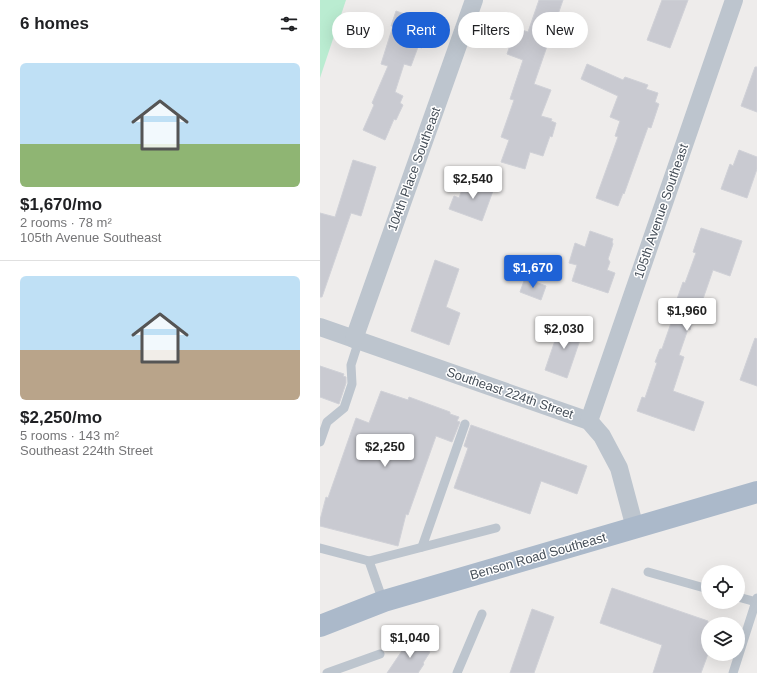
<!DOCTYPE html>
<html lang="en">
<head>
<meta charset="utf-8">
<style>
	:root { --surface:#fff; --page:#f6f6f6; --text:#202124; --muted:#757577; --line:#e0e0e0; --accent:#1e62d6 }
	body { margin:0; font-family:Helvetica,sans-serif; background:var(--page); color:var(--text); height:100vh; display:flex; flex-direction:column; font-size:15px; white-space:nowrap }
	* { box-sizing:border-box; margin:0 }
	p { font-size:13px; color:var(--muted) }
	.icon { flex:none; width:22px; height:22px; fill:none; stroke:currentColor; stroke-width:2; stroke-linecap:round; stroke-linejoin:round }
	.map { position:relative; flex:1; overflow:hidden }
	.drawer { display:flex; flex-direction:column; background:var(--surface); width:320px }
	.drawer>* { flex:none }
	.guide { position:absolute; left:12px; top:12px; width:365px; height:36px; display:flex; gap:8px }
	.tools { position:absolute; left:381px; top:565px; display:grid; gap:8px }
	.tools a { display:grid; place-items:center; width:44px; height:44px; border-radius:50%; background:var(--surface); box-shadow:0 4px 16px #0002; font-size:20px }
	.price { position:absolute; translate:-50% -34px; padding:0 9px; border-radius:4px; background:#fff; color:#222; font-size:13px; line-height:26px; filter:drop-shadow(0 1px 2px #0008) }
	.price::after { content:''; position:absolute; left:50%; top:24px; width:12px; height:9px; margin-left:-6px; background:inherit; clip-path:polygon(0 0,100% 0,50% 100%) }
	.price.on { background:var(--accent); color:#fff }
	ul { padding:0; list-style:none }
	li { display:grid; align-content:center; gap:8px; height:212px; padding:0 20px }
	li+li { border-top:1px solid var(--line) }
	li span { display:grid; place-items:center; height:124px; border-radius:6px; color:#555 }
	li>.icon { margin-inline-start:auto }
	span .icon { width:72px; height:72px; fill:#fffc; stroke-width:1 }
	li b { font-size:17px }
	h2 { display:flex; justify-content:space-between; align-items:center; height:48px; padding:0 20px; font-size:17px }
	.tag { padding:0 14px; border-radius:18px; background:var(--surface); box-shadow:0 4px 16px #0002; font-size:14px; line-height:36px }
	.tag.on { background:var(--accent); color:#fff }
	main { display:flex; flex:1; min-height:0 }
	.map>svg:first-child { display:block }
	.green { fill:#baecd1 }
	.building { fill:#c9cad1; stroke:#d0d1d7 }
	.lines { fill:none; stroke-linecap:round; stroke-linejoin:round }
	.lane { stroke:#bdc5ce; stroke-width:9 }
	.street { stroke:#bdc5ce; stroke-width:18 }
	.primary { stroke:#abb9ca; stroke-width:22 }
	.labels { text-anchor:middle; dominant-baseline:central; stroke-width:3; stroke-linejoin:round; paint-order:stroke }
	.street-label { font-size:13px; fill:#454e58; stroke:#fff }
</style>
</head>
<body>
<main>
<section class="drawer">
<h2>6 homes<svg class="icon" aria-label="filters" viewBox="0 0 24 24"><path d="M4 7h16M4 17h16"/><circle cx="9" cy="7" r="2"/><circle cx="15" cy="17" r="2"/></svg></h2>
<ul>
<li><span style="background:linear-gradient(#bfe0f5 65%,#8fb573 0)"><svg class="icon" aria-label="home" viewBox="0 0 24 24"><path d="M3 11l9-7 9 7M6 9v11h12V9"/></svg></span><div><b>$1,670/mo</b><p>2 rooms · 78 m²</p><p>105th Avenue Southeast</p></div></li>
<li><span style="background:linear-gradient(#bfe0f5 60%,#b9a48a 0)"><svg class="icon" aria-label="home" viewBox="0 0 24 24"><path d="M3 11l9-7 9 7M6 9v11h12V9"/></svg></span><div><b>$2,250/mo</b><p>5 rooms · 143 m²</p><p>Southeast 224th Street</p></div></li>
</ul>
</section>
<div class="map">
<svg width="437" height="673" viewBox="0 0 437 673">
	<rect width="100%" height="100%" fill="#eeeceb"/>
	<!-- green -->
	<path class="green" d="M0 0H26L0 78Z"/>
	<!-- building -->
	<g class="building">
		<path d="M219 0H243L214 84 231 90 221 116 232 119 231 121 236 123 232 137 230 136 223 156 210 152 205 169 181 162 189 140 181 137 194 100 190 99 203 60 187 54 196 28 208 32Z"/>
		<path d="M342 0H368L350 48 327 40Z"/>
		<path d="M76 11 99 19 96 30 107 34 102 48 98 47 91 66 84 64 75 92 83 96 80 103 83 105 76 120 74 119 65 140 43 130 54 105 52 103 68 66 61 64 73 26H71Z"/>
		<path d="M267 64 303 80 305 77 328 85 326 89 338 93 335 102 339 104 331 128 328 127 304 194 303 193 298 206 276 198 298 137 295 136 300 121 290 117 298 96 261 79Z"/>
		<path d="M435 67H437V112L421 106Z"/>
		<path d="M419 150 437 157V169L427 198 401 189 410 164 413 166Z"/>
		<path d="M33 160 56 167 41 216 31 213 2 297H0V213L15 217Z"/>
		<path d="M146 178 174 188 162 221 129 209 134 196 139 198Z"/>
		<path d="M381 228 422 241 410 276 393 270 375 322 372 321 370 330 368 329 359 355 364 357 353 391 384 402 374 431 317 411 322 397 325 398 337 363 335 362 340 349H342L358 303 356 302 363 282 365 283 376 253 373 252Z"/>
		<path d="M270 231 293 239 292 242 293 244 288 259 290 262 287 270 295 273 288 293 252 281 257 265 249 263 255 243 265 247Z"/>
		<path d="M115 260 139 269 126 307 140 313 129 345 91 331Z"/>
		<path d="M205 278 226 286 221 300 200 292Z"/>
		<path d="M241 323 263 331 247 378 225 370Z"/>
		<path d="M435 338 437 339V386L420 380Z"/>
		<path d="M0 366 24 374 23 376 26 377V383L19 404 0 397Z"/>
		<path d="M61 391 88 400 89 397 130 412V414L139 417 137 421 140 422 132 442 116 436 88 515 86 514 78 546 0 526V520L6 497 8 498 36 418 49 423Z"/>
		<path d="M151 425 267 466 257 494 221 481 210 514 134 488 148 448 144 446Z"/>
		<path d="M292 588 388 621V654L381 673H333L342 645 280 623Z"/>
		<path d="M212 609 234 617 214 673H190Z"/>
		<path d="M90 639 110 652 103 663 104 664 98 673H67Z"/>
	</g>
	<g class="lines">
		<!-- lane -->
		<g class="lane">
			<path d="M0 442 7 422 24 408 32 384 31 365 39 340"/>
			<path d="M102 547 145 424"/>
			<path d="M0 548 49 561 176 528"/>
			<path d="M49 561 63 601"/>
			<path d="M328 572 388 589"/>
			<path d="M418 597 436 602"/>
			<path d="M7 673 60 654"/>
			<path d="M137 673 162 614"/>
			<path d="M413 673 437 598"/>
		</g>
		<!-- street -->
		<g class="street">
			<path d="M0 327 269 421 282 436 299 468 315 528"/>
			<path d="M34 339 154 0"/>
			<path d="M269 421 414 0"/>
		</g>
		<!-- primary -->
		<path class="primary" d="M0 626 64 601 437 492"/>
	</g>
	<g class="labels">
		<!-- street labels -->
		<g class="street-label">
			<text transform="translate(94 169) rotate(-70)">104th Place Southeast</text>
			<text transform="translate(341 211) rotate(-71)">105th Avenue Southeast</text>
			<text transform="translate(190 393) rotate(19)">Southeast 224th Street</text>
			<text transform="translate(218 556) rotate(-16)">Benson Road Southeast</text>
		</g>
	</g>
</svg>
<div class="tools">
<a><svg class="icon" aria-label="locate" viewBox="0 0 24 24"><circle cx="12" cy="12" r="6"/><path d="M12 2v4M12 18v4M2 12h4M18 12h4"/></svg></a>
<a><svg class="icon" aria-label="layers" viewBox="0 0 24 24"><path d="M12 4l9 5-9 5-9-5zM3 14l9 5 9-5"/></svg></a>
</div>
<b class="price" style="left:153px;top:200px">$2,540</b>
<b class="price on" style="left:213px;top:289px">$1,670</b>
<b class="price" style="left:367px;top:332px">$1,960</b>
<b class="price" style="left:244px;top:350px">$2,030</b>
<b class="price" style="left:65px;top:468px">$2,250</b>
<b class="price" style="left:90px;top:659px">$1,040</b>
<div class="guide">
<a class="tag">Buy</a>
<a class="tag on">Rent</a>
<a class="tag">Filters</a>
<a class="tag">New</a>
</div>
</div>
</main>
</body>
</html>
